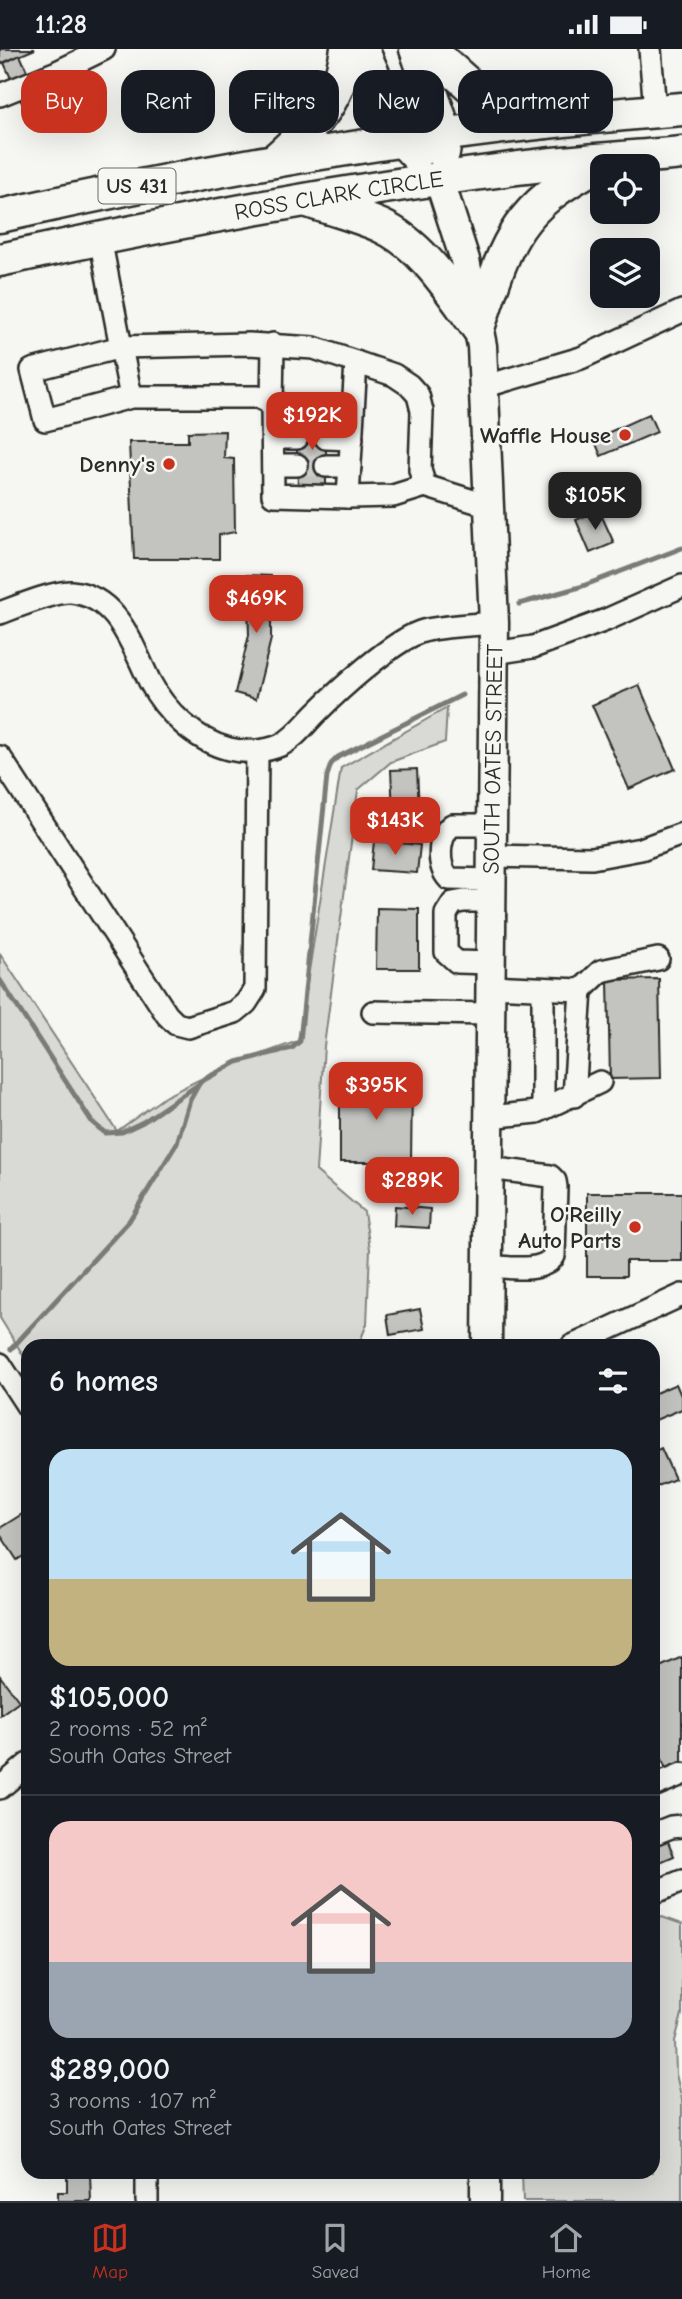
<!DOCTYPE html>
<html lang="en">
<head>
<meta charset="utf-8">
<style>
	:root { --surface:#171b24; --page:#20242c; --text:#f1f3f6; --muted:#9ea1a6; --line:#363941; --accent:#c8321e }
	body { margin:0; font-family:"Comic Neue",sans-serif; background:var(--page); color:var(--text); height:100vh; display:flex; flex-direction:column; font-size:26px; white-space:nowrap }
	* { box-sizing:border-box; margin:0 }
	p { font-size:23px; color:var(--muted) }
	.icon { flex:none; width:38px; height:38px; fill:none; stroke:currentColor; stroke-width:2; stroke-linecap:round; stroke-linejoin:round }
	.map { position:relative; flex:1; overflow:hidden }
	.details { position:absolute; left:21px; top:1290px; width:639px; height:840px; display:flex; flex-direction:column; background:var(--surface); border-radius:21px; box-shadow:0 7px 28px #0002 }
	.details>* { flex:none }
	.top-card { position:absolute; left:21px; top:21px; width:640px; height:63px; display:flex; gap:14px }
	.buttons { position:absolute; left:590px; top:105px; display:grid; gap:14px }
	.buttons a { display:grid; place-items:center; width:70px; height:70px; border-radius:14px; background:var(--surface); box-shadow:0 7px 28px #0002; font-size:35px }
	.price { position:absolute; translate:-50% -60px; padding:0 16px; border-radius:14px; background:var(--accent); color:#fff; font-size:23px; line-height:46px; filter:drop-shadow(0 2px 4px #0008) }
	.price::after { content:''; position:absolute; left:50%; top:42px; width:21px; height:16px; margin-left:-10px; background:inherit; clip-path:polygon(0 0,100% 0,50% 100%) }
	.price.on { background:#222; color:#fff }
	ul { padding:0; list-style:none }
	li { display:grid; align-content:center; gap:14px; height:371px; padding:0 28px }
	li+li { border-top:2px solid var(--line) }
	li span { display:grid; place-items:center; height:217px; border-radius:21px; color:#555 }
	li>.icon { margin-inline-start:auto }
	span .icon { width:126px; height:126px; fill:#fffc; stroke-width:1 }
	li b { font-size:30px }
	h2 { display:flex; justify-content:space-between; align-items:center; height:84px; padding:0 28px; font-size:30px }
	.pill { padding:0 24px; border-radius:21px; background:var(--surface); box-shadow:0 7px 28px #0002; font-size:24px; line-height:63px }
	.pill.on { background:var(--accent); color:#fff }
	.status { display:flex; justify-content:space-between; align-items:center; height:49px; padding:0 35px; background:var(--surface); direction:ltr }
	.status svg { height:19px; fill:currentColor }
	.tabs { display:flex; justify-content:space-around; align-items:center; height:98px; border-top:2px solid var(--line); background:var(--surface); font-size:19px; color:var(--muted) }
	.tabs a { display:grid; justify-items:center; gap:4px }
	.tabs .on { color:var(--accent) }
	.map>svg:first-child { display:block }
	.green { fill:#d9d9d5; stroke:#828280; stroke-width:2 }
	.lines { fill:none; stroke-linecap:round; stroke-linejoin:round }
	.stream { stroke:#7a7a78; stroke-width:5 }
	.building { fill:#c3c3c0; stroke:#2b2b2b; stroke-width:2 }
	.minor-tunnel { stroke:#cdcdca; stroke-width:21; stroke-dasharray:21 10; stroke-linecap:butt }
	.minor-casing { stroke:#2b2b2b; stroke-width:26 }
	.major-casing { stroke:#2b2b2b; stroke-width:33 }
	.highway-casing { stroke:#2b2b2b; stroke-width:37 }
	.minor { stroke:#f6f6f2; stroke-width:21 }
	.major { stroke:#f6f6f2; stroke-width:28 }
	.highway { stroke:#f6f6f2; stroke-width:32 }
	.poi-dot { fill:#c8321e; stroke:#f6f6f2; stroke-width:2.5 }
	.labels { text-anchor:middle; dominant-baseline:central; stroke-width:5; stroke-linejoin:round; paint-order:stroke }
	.shield { fill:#f6f6f2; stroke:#686867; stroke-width:2 }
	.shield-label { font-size:21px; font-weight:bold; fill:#2b2b2b }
	.street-label { font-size:23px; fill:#2b2b2b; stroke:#f6f6f2 }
	.poi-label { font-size:23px; font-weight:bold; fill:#2b2b2b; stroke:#f6f6f2; text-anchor:end }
</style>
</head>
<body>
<div class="status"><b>11:28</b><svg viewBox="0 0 49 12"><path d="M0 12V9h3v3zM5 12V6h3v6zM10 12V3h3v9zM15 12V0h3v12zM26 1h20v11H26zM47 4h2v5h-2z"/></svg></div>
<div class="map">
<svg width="682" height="2152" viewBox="0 0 682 2152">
	<rect width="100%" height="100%" fill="#f6f6f2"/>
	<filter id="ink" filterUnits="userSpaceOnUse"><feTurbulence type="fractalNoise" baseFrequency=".0143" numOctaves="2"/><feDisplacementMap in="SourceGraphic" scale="14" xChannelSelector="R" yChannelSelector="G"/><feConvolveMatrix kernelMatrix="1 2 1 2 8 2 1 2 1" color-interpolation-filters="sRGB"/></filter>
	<g filter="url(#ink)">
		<!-- green -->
		<g class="green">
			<path d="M447 659 445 693 391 713 358 741 324 997 316 1122 364 1163 370 1200 367 1275 358 1297H28V1314L0 1269V905L117 1082 166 1047 225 1018 298 992 341 719Z"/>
			<path d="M662 1868 682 1875V1965L675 1992 676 2025 682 2051V2152H523L522 2123H653V1871Z"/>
		</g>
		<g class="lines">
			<!-- stream -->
			<g class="stream">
				<path d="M519 555 580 538 682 499"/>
				<path d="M0 931 92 1073 105 1084 122 1083 143 1073 199 1035"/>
				<path d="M11 1300 129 1172 177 1094 190 1051 200 1033 237 1013 292 999 300 992 327 727 331 715 338 708 462 646"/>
			</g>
		</g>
		<!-- building -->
		<g class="building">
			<path d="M0 0H35L0 15Z"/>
			<path d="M20 6 38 47 22 54 4 14Z"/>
			<path d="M649 365 657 383 601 407 594 390Z"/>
			<path d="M326 368V438H298L296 369Z"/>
			<path d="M225 382 224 409 234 410 235 483 219 486V510H134L129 393H188V383Z"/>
			<path d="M599 461 614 494 590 504 576 471Z"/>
			<path d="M247 526 271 527V590L256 650 235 644 249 586Z"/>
			<path d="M639 636 675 720 629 740 592 656Z"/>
			<path d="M417 720 419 762 393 763 391 721Z"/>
			<path d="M374 792 420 796 417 824 371 821Z"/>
			<path d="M377 859 419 860V920H376Z"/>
			<path d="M659 930 661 1029 610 1030 608 931Z"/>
			<path d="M340 1033 412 1034 411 1113H340Z"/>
			<path d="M587 1144H682V1212H626V1227H587Z"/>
			<path d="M395 1157 430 1160 429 1179 394 1177Z"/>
			<path d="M420 1260 424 1280 390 1286 387 1266Z"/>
			<path d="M676 1335 682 1349V1360L653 1372V1345Z"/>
			<path d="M661 1399 675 1430 653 1439V1403Z"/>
			<path d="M27 1462 28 1504 17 1511 0 1485V1479Z"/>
			<path d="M682 1608V1715L667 1722 653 1689V1621Z"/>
			<path d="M0 1627 19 1652 0 1666Z"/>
			<path d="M667 1790 674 1807 653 1816V1796Z"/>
			<path d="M67 2125H90L91 2152H58V2143H67Z"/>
		</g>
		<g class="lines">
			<!-- minor-tunnel -->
			<g class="minor-tunnel">
				<path d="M297 389H326"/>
				<path d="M297 416 326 417"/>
			</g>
			<defs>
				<g id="minor">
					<path d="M650 0 655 62"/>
					<path d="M45 28 57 59"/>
					<path d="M0 46 57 23 104 0"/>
					<path d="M100 189 121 298 249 295 314 299 394 326 409 336 418 346 422 362 420 421 425 437 489 457"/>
					<path d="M483 338 581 309 682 262"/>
					<path d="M131 348 121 298 32 321 45 371 131 348H258L272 355 273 295"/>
					<path d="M353 361 286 362 272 355 273 446 348 448 356 313"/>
					<path d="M273 389H297"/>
					<path d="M326 389 352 390"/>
					<path d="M273 416H297"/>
					<path d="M326 417H350"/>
					<path d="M348 448 393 447 425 437"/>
					<path d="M0 564C16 558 55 542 71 543 118 547 132 597 150 633 165 662 196 692 229 700 245 704 265 703 281 696 295 689 305 675 316 664 339 641 390 594 420 583 436 577 475 576 494 574"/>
					<path d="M494 604 533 598 606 571 682 537"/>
					<path d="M0 708 167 966 176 975 188 978 235 963 246 954 255 940 257 703"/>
					<path d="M492 807 592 809 641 800 682 785"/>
					<path d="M492 831 449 830C437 817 437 788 452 776H492"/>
					<path d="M491 914 457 913 446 903V865L453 854 464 852H491"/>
					<path d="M491 937 581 941 601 922 658 910"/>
					<path d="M543 940V1060"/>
					<path d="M373 963 490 965"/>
					<path d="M574 1047 581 941"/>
					<path d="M490 1068 537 1063 600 1033"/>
					<path d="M488 1217C507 1218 542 1225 554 1207L556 1138 555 1132 550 1127 489 1119"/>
					<path d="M572 1297 682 1246"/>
					<path d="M0 1315 28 1358"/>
					<path d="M653 1737 682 1725"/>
					<path d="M0 1739 28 1715"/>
					<path d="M653 1785 671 1778 682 1777"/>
					<path d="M653 1844 682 1832"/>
					<path d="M147 2152V2123"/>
				</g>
				<g id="major">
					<path d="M439 130 465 211 482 297 494 574 487 1297"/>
					<path d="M485 2152V2123"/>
				</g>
				<g id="highway">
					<path d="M362 0 403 92 416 106"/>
					<path d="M416 0 446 86 443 104"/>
					<path d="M429 0 477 43 545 73"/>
					<path d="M274 112C315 74 338 58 347 0"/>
					<path d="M308 152C332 160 358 167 381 177 423 196 451 243 478 279"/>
					<path d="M0 167C224 116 453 78 682 60"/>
					<path id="s1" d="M0 211C171 173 344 141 518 119 572 112 627 109 682 104"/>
					<path d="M478 279C506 195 513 160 596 117"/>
				</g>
			</defs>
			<!-- minor casing -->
			<use href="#minor" class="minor-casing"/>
			<!-- major casing -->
			<use href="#major" class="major-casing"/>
			<!-- highway casing -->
			<use href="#highway" class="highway-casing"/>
			<!-- minor -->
			<use href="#minor" class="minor"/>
			<!-- major -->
			<use href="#major" class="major"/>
			<!-- highway -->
			<use href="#highway" class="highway"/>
		</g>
	</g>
	<!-- markers -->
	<g class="poi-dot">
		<circle cx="625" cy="386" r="7"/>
		<circle cx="169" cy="415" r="7"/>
		<circle cx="635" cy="1178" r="7"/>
	</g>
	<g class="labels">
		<!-- shield labels -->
		<rect class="shield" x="98.5" y="119.5" width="77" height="35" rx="5"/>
		<g class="shield-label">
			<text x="137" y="137">US 431</text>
		</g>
		<!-- street labels -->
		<g class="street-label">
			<text stroke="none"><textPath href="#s1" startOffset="345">ROSS CLARK CIRCLE</textPath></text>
			<text transform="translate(493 710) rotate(-89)">SOUTH OATES STREET</text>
		</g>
		<!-- poi labels -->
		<g class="poi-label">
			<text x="611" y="386">Waffle House</text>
			<text x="155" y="415">Denny's</text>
			<text x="621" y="1165">O'Reilly<tspan x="621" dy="26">Auto Parts</tspan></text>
		</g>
	</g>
</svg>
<div class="buttons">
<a><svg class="icon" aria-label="locate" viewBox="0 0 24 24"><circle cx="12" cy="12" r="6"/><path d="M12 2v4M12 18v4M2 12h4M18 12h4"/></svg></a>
<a><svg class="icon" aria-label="layers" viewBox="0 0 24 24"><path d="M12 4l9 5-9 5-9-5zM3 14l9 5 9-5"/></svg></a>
</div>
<b class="price" style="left:312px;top:403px">$192K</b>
<b class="price on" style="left:595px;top:483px">$105K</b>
<b class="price" style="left:256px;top:586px">$469K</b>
<b class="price" style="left:395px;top:808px">$143K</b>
<b class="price" style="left:376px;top:1073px">$395K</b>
<b class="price" style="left:412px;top:1168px">$289K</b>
<div class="top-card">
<a class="pill on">Buy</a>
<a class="pill">Rent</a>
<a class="pill">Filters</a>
<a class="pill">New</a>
<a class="pill">Apartment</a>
</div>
<section class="details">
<h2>6 homes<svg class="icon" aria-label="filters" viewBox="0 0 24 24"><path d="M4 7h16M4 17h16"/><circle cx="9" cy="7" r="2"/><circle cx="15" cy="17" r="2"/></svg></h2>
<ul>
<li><span style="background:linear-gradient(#bfe0f5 60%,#c2b280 0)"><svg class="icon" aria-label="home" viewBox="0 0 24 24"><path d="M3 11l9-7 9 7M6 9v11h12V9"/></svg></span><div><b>$105,000</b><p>2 rooms · 52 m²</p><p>South Oates Street</p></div></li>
<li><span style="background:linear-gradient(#f6c9c9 65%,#9aa5b1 0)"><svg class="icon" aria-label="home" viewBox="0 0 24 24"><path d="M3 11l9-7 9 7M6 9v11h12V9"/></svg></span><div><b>$289,000</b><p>3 rooms · 107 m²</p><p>South Oates Street</p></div></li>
</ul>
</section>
</div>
<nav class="tabs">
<a class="on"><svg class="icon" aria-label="map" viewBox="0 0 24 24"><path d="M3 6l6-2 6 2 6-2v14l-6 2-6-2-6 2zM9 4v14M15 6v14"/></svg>Map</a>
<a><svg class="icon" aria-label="saved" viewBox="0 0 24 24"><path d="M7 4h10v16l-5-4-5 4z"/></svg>Saved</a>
<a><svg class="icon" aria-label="home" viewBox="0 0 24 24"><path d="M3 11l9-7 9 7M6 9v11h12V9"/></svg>Home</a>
</nav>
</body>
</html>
